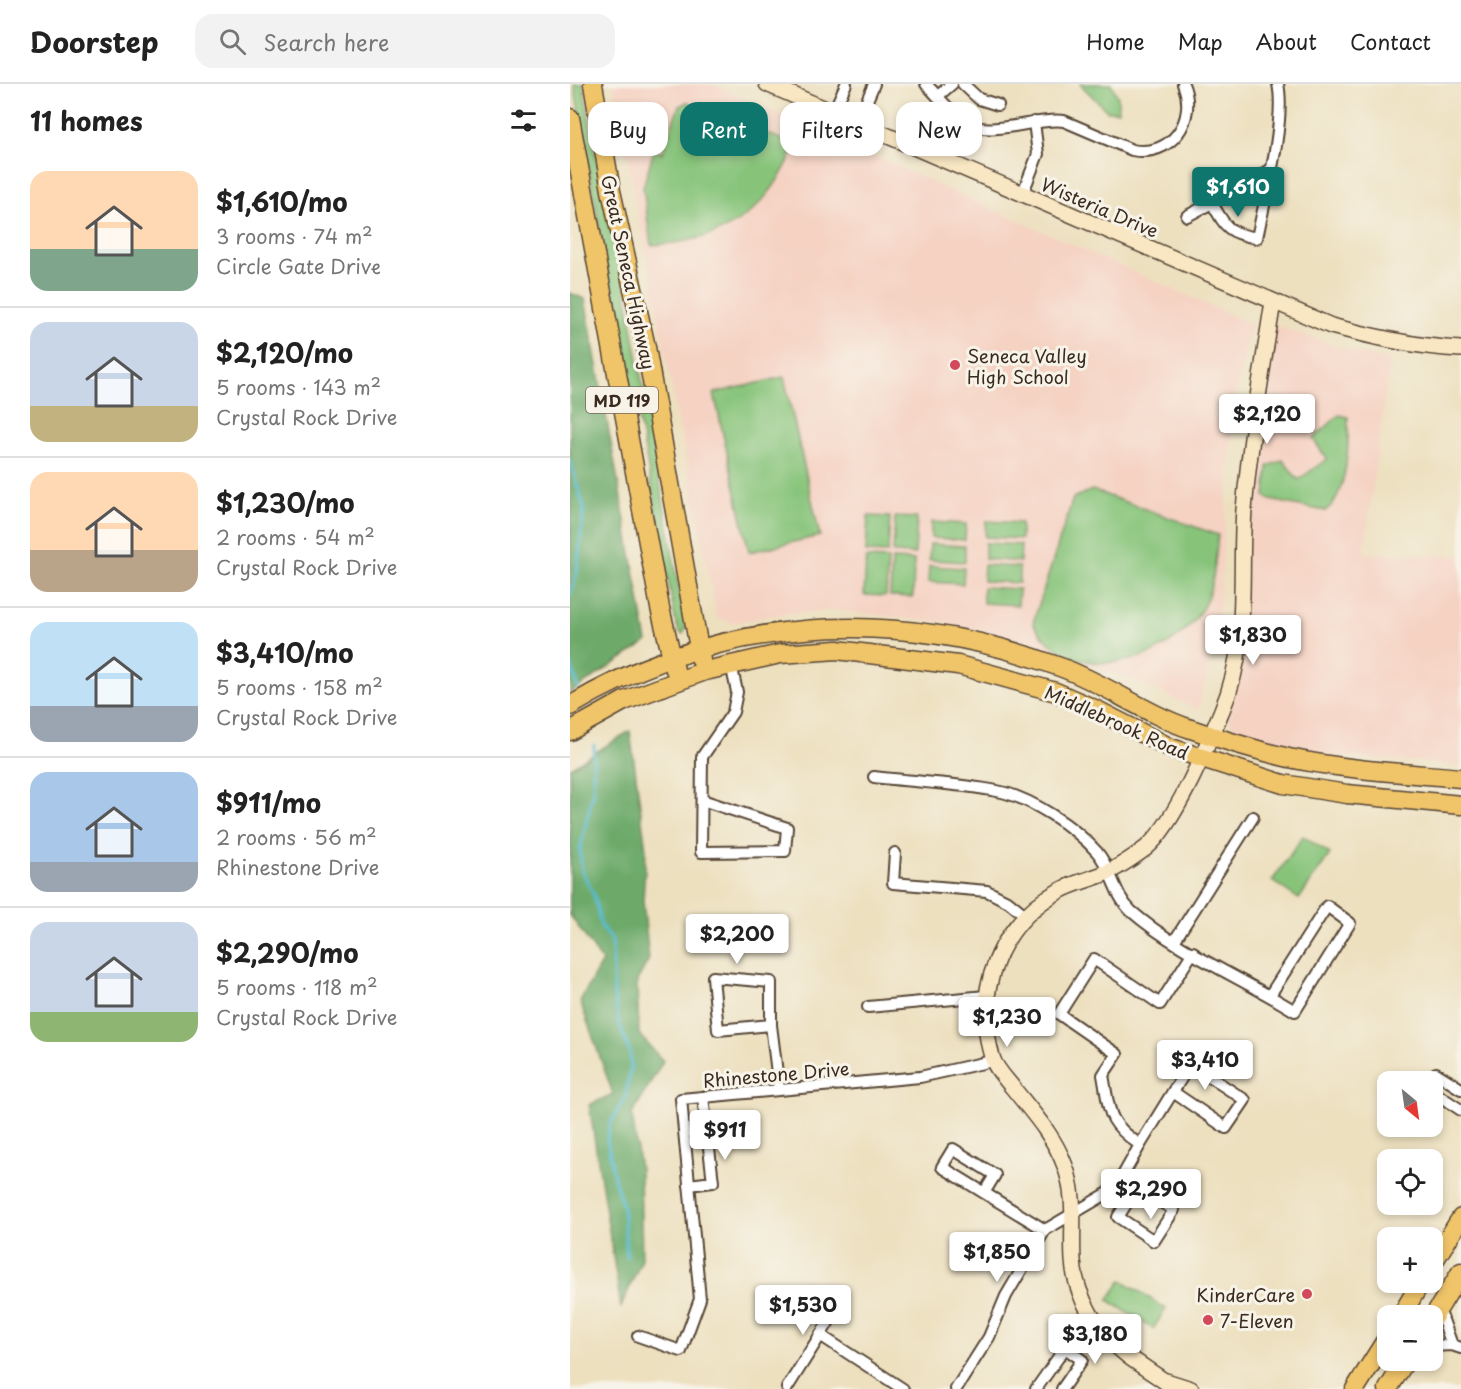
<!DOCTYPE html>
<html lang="en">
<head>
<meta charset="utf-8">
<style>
	:root { --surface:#fff; --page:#f2f2f2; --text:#222; --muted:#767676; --line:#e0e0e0; --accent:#0f766e }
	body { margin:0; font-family:"Playpen Sans",sans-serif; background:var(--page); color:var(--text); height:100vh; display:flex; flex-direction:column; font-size:22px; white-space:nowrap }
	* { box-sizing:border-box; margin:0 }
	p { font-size:20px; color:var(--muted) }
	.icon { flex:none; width:33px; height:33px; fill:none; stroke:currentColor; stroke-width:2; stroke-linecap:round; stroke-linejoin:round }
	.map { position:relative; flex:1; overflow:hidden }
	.sheet { display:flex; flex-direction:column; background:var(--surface); width:570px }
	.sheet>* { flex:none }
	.guide { position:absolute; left:18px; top:18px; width:570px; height:54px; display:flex; gap:12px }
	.needle { width:39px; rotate:151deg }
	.fabs { position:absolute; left:807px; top:987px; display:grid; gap:12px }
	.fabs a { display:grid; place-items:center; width:66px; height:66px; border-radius:12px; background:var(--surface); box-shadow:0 3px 9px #0003; font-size:30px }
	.price { position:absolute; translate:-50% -51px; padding:0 14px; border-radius:6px; background:#fff; color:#222; font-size:20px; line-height:39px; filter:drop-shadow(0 2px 3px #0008) }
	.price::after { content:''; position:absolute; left:50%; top:36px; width:18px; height:14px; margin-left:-9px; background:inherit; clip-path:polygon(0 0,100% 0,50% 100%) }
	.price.on { background:var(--accent); color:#fff }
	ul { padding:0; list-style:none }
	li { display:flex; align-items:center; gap:18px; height:150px; padding:0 30px }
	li+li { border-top:2px solid var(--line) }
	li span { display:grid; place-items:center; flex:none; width:168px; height:120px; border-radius:18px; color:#555 }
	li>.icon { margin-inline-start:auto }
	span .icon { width:72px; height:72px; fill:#fffc; stroke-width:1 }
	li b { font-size:26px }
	h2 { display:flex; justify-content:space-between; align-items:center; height:72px; padding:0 30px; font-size:26px }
	.tag { padding:0 21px; border-radius:18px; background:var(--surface); box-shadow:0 3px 9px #0003; font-size:21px; line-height:54px }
	.tag.on { background:var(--accent); color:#fff }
	header { display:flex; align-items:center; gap:36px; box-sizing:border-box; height:84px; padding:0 30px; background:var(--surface); border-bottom:2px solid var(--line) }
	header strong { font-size:28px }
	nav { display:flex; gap:33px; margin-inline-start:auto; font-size:21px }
	.search { width:420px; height:54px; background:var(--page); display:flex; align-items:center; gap:15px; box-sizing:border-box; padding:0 21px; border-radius:18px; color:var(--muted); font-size:22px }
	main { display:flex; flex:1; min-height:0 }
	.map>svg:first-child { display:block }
	.built { fill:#f5d2c2 }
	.green { fill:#87c47a; stroke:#61774c; stroke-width:1.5 }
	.forest { fill:#6daa6a; stroke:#546a44; stroke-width:1.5 }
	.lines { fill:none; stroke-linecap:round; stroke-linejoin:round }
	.stream { stroke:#52bad0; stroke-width:3 }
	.street-casing { stroke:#564536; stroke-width:14 }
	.secondary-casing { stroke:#564536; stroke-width:18 }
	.primary-casing { stroke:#564536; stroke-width:21 }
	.street { stroke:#fff; stroke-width:10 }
	.secondary { stroke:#f9e7c3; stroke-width:15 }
	.primary { stroke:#f0c469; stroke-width:18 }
	.poi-dot { fill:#d1495b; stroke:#f7f3e8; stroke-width:2 }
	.labels { text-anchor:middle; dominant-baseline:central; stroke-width:6; stroke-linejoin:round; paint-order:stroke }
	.shield { fill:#f7f3e8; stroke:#73665b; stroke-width:1.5 }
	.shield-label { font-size:16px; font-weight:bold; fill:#3b2a1e }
	.street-label { font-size:18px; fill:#3b2a1e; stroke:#f7f3e8 }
	.poi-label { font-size:18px; fill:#3b2a1e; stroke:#f7f3e8; text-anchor:start }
</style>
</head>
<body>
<header>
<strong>Doorstep</strong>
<div class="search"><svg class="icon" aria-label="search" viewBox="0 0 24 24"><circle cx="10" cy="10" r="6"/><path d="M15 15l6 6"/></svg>Search here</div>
<nav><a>Home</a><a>Map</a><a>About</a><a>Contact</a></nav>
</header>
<main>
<section class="sheet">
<h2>11 homes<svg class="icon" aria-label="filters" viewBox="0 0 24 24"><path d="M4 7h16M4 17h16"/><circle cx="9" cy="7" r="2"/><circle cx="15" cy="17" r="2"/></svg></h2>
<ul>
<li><span style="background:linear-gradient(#ffd9b3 65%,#7fa58c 0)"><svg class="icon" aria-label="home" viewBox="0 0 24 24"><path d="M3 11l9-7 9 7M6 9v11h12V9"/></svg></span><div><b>$1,610/mo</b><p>3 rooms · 74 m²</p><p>Circle Gate Drive</p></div></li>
<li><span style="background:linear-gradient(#c9d6e8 70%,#c2b280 0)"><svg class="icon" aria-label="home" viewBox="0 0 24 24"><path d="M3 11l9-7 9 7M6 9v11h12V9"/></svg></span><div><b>$2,120/mo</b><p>5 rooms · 143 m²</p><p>Crystal Rock Drive</p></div></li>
<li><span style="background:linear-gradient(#ffd9b3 65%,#b9a48a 0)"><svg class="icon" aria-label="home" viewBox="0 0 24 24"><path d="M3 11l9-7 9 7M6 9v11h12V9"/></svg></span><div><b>$1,230/mo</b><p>2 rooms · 54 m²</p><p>Crystal Rock Drive</p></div></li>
<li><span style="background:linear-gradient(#bfe0f5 70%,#9aa5b1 0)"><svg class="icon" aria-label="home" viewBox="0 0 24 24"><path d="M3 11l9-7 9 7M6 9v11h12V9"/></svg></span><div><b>$3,410/mo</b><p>5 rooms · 158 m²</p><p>Crystal Rock Drive</p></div></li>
<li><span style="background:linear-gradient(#a9c7e8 75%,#9aa5b1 0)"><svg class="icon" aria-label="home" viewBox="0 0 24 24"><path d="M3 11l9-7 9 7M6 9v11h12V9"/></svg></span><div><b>$911/mo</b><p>2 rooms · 56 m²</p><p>Rhinestone Drive</p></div></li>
<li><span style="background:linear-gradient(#c9d6e8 75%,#8fb573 0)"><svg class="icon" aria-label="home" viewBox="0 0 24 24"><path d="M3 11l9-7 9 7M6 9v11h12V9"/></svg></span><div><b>$2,290/mo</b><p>5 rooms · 118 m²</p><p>Crystal Rock Drive</p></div></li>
</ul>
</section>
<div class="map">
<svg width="891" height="1305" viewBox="0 0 891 1305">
	<rect width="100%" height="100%" fill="#f7f3e8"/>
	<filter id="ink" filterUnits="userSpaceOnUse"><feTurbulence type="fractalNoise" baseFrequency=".0167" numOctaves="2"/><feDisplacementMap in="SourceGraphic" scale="12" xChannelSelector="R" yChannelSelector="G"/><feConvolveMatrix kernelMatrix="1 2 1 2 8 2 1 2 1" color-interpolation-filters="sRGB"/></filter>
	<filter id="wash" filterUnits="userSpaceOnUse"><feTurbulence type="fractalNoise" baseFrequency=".008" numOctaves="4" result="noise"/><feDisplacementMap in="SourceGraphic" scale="24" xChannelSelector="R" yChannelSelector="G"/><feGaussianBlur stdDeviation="1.35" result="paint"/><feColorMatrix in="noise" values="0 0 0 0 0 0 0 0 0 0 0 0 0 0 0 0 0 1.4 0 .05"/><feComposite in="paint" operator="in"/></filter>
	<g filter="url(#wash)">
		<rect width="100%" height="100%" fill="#ede0bf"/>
		<!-- built -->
		<g class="built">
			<path d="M43 0H142L681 240 664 321 647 552 628 626 566 596 421 549 375 539 265 526 211 530 164 539 147 534Z"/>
			<path d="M699 239 787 269 820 276 794 469 891 472V681L756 671 726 666 666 647 652 626 658 611 674 431Z"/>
		</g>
		<!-- green -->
		<g class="green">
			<path d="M4 0H13L26 73 43 136 115 539V546L113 550 109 548 105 535 72 350 50 261Z"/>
			<path d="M510 0H541L548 13V27H537Z"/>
			<path d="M117 18 226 61C197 130 155 158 81 161L73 103 84 66 92 69 109 22Z"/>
			<path d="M214 293 250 452 179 468 144 309Z"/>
			<path d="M769 331 778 333C779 358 778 412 755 427L700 416 695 412 698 382 713 376 728 396 757 375 743 355Z"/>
			<path d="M522 406 648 451C645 477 645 503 631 527 595 584 501 602 463 539L503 414Z"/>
			<path d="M298 432 320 433 318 469 296 468Z"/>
			<path d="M325 433 347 434 345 470 323 469Z"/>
			<path d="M416 437 451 439V455L415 453Z"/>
			<path d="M361 438 396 440 395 456 361 454Z"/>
			<path d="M415 459 451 461 450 478 415 475Z"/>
			<path d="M360 460 395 462V478L359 476Z"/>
			<path d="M296 474 318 475 316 512 294 511Z"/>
			<path d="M322 475 344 476 343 513 320 512Z"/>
			<path d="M414 481 449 483V499L413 497Z"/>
			<path d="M359 482 394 484 393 500 358 498Z"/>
			<path d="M413 503 449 505 448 521 413 519Z"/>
			<path d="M733 752 760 770 729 815 702 797Z"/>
			<path d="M552 1196 596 1225 583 1245 538 1216Z"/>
		</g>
		<!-- forest -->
		<g class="forest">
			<path d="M0 209 15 215 77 558 0 609Z"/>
			<path d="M60 647 76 766 73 817 79 875 67 897 69 950 93 977 62 1030 70 1086 72 1175 51 1223 19 1021 43 1010 10 917 32 877 0 831V684Z"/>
		</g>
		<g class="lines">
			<!-- stream -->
			<g class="stream">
				<path d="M0 377 14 424 7 489 0 511"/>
				<path d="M0 577 8 604"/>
				<path d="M24 661 23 707 10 766 12 787 24 811 31 842 42 856 44 911 49 939 60 969 61 982 55 1014 40 1040 37 1055 45 1098 53 1123 57 1173"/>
			</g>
		</g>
	</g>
	<g filter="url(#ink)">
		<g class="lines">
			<defs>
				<g id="street">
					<path d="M356 0C369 13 381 30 396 39 420 54 466 33 494 37L562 66C601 74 628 36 613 0"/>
					<path d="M393 0 409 15 428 21"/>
					<path d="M368 12 382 0"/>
					<path d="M263 29 276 0"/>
					<path d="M287 40 304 0"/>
					<path d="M700 86 642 119C656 144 658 149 687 154 695 114 716 37 708 0"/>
					<path d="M452 111 468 70 464 38"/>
					<path d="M617 132 642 119"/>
					<path d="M304 693C344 698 387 699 427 707 460 713 505 743 527 768 542 785 544 811 561 827 608 868 672 894 725 927L780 839 757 822 700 911"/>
					<path d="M132 716 217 744 215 767 131 768 132 673 163 628 167 608 161 580"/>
					<path d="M325 769 323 799 417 807 439 818 455 831"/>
					<path d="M605 856 683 733"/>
					<path d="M298 923 416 912"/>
					<path d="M201 941 148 946 143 893 201 898V941L209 1005"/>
					<path d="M866 989 891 1005"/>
					<path d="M862 1007 891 1026"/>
					<path d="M570 1061 620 980 675 1016 656 1044 603 1008"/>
					<path d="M552 1093 604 1126 584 1157 548 1133 567 1103"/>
					<path d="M119 1101 143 1098 133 1013"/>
					<path d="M414 1109 425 1091 383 1065 372 1083 475 1146"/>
					<path d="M869 1225 882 1261"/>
					<path d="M250 1251 333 1305"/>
					<path d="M68 1252 111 1267 130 1215 111 1015 350 993 422 977"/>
					<path d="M862 1262 882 1261 891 1264"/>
					<path d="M217 1304 273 1215"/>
					<path d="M386 1305 419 1253 436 1212 475 1146 538 1109 552 1093 570 1061C537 1038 540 1029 533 991L547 970 489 930 524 875 590 920 623 868"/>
					<path d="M466 1305 495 1264 527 1239"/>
					<path d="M492 1305 512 1276 495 1264"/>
				</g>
				<g id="secondary">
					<path d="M197 0 761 242C804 253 846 263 891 265"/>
					<path d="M596 1297 621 1305"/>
					<path d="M605 1305C590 1293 574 1284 558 1272 529 1250 505 1214 503 1176 501 1144 507 1114 495 1082 484 1052 463 1029 443 1004 436 995 425 984 422 973 403 907 430 838 491 806 506 798 523 795 538 788 551 782 565 772 576 764 605 740 637 662 652 626 680 561 669 494 674 426 680 356 692 287 703 218"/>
				</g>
				<g id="primary">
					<path d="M23 0 41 107 76 263 131 576"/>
					<path d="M0 34 90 524 105 586"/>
					<path d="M0 622C151 531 326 522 490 583 535 599 575 630 621 645 653 656 686 666 719 674 776 686 834 689 891 694"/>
					<path d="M0 647 54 617 135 587 210 570 267 566 388 581 486 608 527 626 601 664 713 700 777 710 891 721"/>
					<path d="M862 1180 891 1134"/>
					<path d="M831 1232 851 1198"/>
					<path d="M862 1235 891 1188"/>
					<path d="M785 1305 818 1253"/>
					<path d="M818 1305 836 1276"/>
				</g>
			</defs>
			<!-- street casing -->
			<use href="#street" class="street-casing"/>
			<!-- secondary casing -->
			<use href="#secondary" class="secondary-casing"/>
			<!-- primary casing -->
			<use href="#primary" class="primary-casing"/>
			<!-- street -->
			<use href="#street" class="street"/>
			<!-- secondary -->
			<use href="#secondary" class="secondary"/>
			<!-- primary -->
			<use href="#primary" class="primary"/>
		</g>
	</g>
	<!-- markers -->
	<g class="poi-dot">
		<circle cx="385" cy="281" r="6"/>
		<circle cx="737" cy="1210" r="6"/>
		<circle cx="638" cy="1236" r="6"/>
	</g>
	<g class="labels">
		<!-- shield labels -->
		<rect class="shield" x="16" y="303" width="72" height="26" rx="4.5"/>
		<g class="shield-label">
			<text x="52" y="316">MD 119</text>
		</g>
		<!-- street labels -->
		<g class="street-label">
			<text transform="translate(530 123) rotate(23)">Wisteria Drive</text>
			<text transform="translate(59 188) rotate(78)">Great Seneca Highway</text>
			<text transform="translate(547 638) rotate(24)">Middlebrook Road</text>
			<text transform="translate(206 990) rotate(-5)">Rhinestone Drive</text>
		</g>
		<!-- poi labels -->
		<g class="poi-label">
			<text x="397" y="271">Seneca Valley<tspan x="397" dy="21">High School</tspan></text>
			<text x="725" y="1210" text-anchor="end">KinderCare</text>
			<text x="650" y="1236">7-Eleven</text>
		</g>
	</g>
</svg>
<div class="fabs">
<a><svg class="needle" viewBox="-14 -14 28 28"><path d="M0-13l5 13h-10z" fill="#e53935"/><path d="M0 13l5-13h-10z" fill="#767676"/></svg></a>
<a><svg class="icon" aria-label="locate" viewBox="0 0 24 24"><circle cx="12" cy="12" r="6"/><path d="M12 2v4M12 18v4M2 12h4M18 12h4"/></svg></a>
<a>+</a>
<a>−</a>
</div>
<b class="price on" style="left:668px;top:134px">$1,610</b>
<b class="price" style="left:697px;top:361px">$2,120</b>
<b class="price" style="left:683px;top:582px">$1,830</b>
<b class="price" style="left:167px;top:881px">$2,200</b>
<b class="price" style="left:437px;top:964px">$1,230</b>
<b class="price" style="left:635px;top:1007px">$3,410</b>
<b class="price" style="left:155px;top:1077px">$911</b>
<b class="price" style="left:581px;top:1136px">$2,290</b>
<b class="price" style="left:427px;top:1199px">$1,850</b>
<b class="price" style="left:233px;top:1252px">$1,530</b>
<b class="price" style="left:525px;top:1281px">$3,180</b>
<div class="guide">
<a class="tag">Buy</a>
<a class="tag on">Rent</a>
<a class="tag">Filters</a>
<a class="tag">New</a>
</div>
</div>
</main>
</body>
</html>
